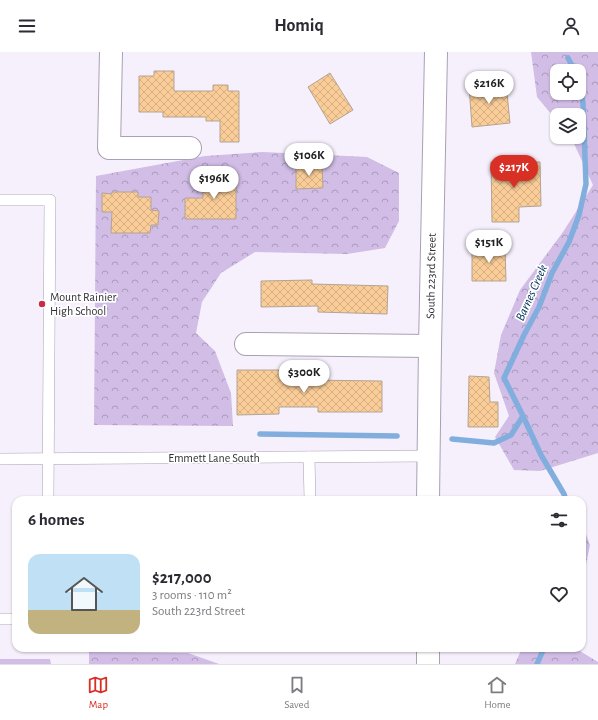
<!DOCTYPE html>
<html lang="en">
<head>
<meta charset="utf-8">
<style>
	:root { --surface:#fff; --page:#f2f2f3; --text:#2b2b33; --muted:#7c7c81; --line:#e1e1e2; --accent:#d93025 }
	body { margin:0; font-family:"Alegreya Sans",sans-serif; background:var(--page); color:var(--text); height:100vh; display:flex; flex-direction:column; font-size:15px; white-space:nowrap }
	* { box-sizing:border-box; margin:0 }
	p { font-size:13px; color:var(--muted) }
	.icon { flex:none; width:22px; height:22px; fill:none; stroke:currentColor; stroke-width:2; stroke-linecap:round; stroke-linejoin:round }
	.map { position:relative; flex:1; overflow:hidden }
	.sheet { position:absolute; left:12px; top:444px; width:574px; height:156px; display:flex; flex-direction:column; background:var(--surface); border-radius:12px; box-shadow:0 1px 3px #0004 }
	.sheet>* { flex:none }
	.fabs { position:absolute; left:550px; top:12px; display:grid; gap:8px }
	.fabs a { display:grid; place-items:center; width:36px; height:36px; border-radius:8px; background:var(--surface); box-shadow:0 1px 3px #0004; font-size:20px }
	.price { position:absolute; translate:-50% -34px; padding:0 9px; border-radius:14px; background:#fff; color:#222; font-size:13px; line-height:26px; filter:drop-shadow(0 1px 2px #0008) }
	.price::after { content:''; position:absolute; left:50%; top:24px; width:12px; height:9px; margin-left:-6px; background:inherit; clip-path:polygon(0 0,100% 0,50% 100%) }
	.price.selected { background:var(--accent); color:#fff }
	ul { padding:0; list-style:none }
	li { display:flex; align-items:center; gap:12px; height:100px; padding:0 16px }
	li+li { border-top:1px solid var(--line) }
	li span { display:grid; place-items:center; flex:none; width:112px; height:80px; border-radius:12px; color:#555 }
	li>.icon { margin-inline-start:auto }
	span .icon { width:48px; height:48px; fill:#fffc; stroke-width:1 }
	li b { font-size:17px }
	h2 { display:flex; justify-content:space-between; align-items:center; height:48px; padding:0 16px; font-size:17px }
	header { display:flex; justify-content:space-between; align-items:center; height:52px; padding:0 16px; background:var(--surface); font-size:18px; font-weight:600 }
	.tab-bar { display:flex; justify-content:space-around; align-items:center; height:56px; border-top:1px solid var(--line); background:var(--surface); font-size:11px; color:var(--muted) }
	.tab-bar a { display:grid; justify-items:center; gap:2px }
	.tab-bar .selected { color:var(--accent) }
	.map>svg:first-child { display:block }
	.grass { fill:url(#grass-tufts) }
	.forest { fill:url(#forest-crowns); fill-rule:evenodd }
	.lines { fill:none; stroke-linecap:round; stroke-linejoin:round }
	.stream { stroke:#82aede; stroke-width:5.5 }
	.building { fill:url(#building-cross-hatch); stroke:#b4a491 }
	.service-casing { stroke:#aaa0b5; stroke-width:12 }
	.minor-casing { stroke:#aaa0b5; stroke-width:24 }
	.tertiary-casing { stroke:#aaa0b5; stroke-width:24 }
	.service { stroke:#fff; stroke-width:11 }
	.minor { stroke:#fff; stroke-width:22 }
	.tertiary { stroke:#fff; stroke-width:22 }
	.poi-dot { fill:#c23149; stroke:#fff; stroke-width:1.5 }
	.labels { text-anchor:middle; dominant-baseline:central; stroke-width:3.5; stroke-linejoin:round; paint-order:stroke }
	.street-label { font-size:12px; fill:#332f37; stroke:#fff }
	.poi-label { font-size:12px; fill:#332f37; stroke:#fff; text-anchor:start }
	.water-label { font-size:13px; font-style:italic; fill:#00305c; stroke:#fff }
</style>
</head>
<body>
<header><svg class="icon" aria-label="menu" viewBox="0 0 24 24"><path d="M4 6h16M4 12h16M4 18h16"/></svg>Homiq<svg class="icon" aria-label="person" viewBox="0 0 24 24"><circle cx="12" cy="8" r="4"/><path d="M4 21q1-7 8-7t8 7"/></svg></header>
<div class="map">
<svg width="598" height="612" viewBox="0 0 598 612">
	<defs>
		<pattern id="grass-tufts" width="24" height="20" patternUnits="userSpaceOnUse"><rect width="24" height="20" fill="#d1bde6"/><path d="M3 7l-1-3M5 7V3M7 7l1-3M15 17l-1-3M17 17v-4M19 17l1-3" fill="none" stroke="#aa9abb"/></pattern>
		<pattern id="forest-crowns" width="20" height="18" patternUnits="userSpaceOnUse"><rect width="20" height="18" fill="#d1bde6"/><path d="M2 6a3 3 0 1 1 6 0M12 15a3 3 0 1 1 6 0" fill="none" stroke="#aa9abb"/></pattern>
		<pattern id="building-cross-hatch" width="8" height="8" patternUnits="userSpaceOnUse"><rect width="8" height="8" fill="#facd98"/><path d="M0 0l8 8M0 8l8-8" fill="none" stroke="#d7b084"/></pattern>
	</defs>
	<rect width="100%" height="100%" fill="#f6f0fd"/>
	<!-- grass -->
	<path class="grass" d="M0 607H50L51 612H0Z"/>
	<!-- forest -->
	<g class="forest">
		<path d="M531 0H598V401L540 419 514 418 495 385 509 364 494 321 501 283 520 238 563 180 593 133 571 85H579V63H557V69L537 45ZM557 19H579V41H557Z"/>
		<path d="M263 100 367 105 399 121V169L385 196 347 202 255 200 221 221 202 250 196 281 215 299 231 341 233 374 94 373 96 124 205 104Z"/>
		<path d="M582 472 590 493 582 532Z"/>
		<path d="M522 596H575L598 610V612H515Z"/>
		<path d="M89 600 188 601 219 612H89Z"/>
	</g>
	<g class="lines">
		<!-- stream -->
		<g class="stream">
			<path d="M568 6 575 19"/>
			<path d="M260 382 397 384"/>
			<path d="M452 387 494 391 511 383 523 364"/>
			<path d="M566 448 564 442 541 403 523 364 504 326 524 283 539 255 552 221 569 190 579 163 586 132 583 51 579 30"/>
			<path d="M537 612 544 596"/>
		</g>
	</g>
	<!-- building -->
	<g class="building">
		<path d="M154 19H174V39H213V33H228V39H239V90H220V69H206V65H163V60H139V24H154Z"/>
		<path d="M330 21 353 58 330 72 308 35Z"/>
		<path d="M506 31 510 71 472 75 469 34Z"/>
		<path d="M491 110H540L541 154 519 155V170H492Z"/>
		<path d="M296 113H322L323 136 296 137Z"/>
		<path d="M203 124H236V167H185V146H203Z"/>
		<path d="M112 140H138V145H151V158L159 159 158 173H151L150 181H111L112 160H102V141L112 142Z"/>
		<path d="M472 194H505L506 229H472Z"/>
		<path d="M312 228V232L388 234 387 262 318 260V254L261 255V229Z"/>
		<path d="M237 318H279V325H306V328L382 329V360H318V355H279V362L237 363Z"/>
		<path d="M469 324 489 325 490 350H498V375H468Z"/>
	</g>
	<g class="lines">
		<defs>
			<g id="service">
				<path d="M0 148H50L48 448"/>
				<path d="M309 405 310 448"/>
				<path d="M0 407 429 404"/>
				<path d="M0 567H16"/>
			</g>
			<g id="minor">
				<path d="M111 0 109 96H190"/>
				<path d="M246 292 430 294"/>
			</g>
			<g id="tertiary">
				<path d="M428 448 430 294 436 0"/>
				<path d="M428 612V596"/>
			</g>
		</defs>
		<!-- service casing -->
		<use href="#service" class="service-casing"/>
		<!-- minor casing -->
		<use href="#minor" class="minor-casing"/>
		<!-- tertiary casing -->
		<use href="#tertiary" class="tertiary-casing"/>
		<!-- service -->
		<use href="#service" class="service"/>
		<!-- minor -->
		<use href="#minor" class="minor"/>
		<!-- tertiary -->
		<use href="#tertiary" class="tertiary"/>
	</g>
	<!-- markers -->
	<circle class="poi-dot" cx="42" cy="252" r="4"/>
	<g class="labels">
		<!-- street labels -->
		<g class="street-label">
			<text transform="translate(431 224) rotate(-89)">South 223rd Street</text>
			<text x="214" y="406">Emmett Lane South</text>
		</g>
		<!-- poi labels -->
		<g class="poi-label">
			<text x="50" y="245">Mount Rainier<tspan x="50" dy="14">High School</tspan></text>
		</g>
		<!-- water labels -->
		<g class="water-label">
			<text transform="translate(532 241) rotate(-66)">Barnes Creek</text>
		</g>
	</g>
</svg>
<div class="fabs">
<a><svg class="icon" aria-label="locate" viewBox="0 0 24 24"><circle cx="12" cy="12" r="6"/><path d="M12 2v4M12 18v4M2 12h4M18 12h4"/></svg></a>
<a><svg class="icon" aria-label="layers" viewBox="0 0 24 24"><path d="M12 4l9 5-9 5-9-5zM3 14l9 5 9-5"/></svg></a>
</div>
<b class="price" style="left:489px;top:53px">$216K</b>
<b class="price" style="left:309px;top:125px">$106K</b>
<b class="price selected" style="left:514px;top:137px">$217K</b>
<b class="price" style="left:214px;top:148px">$196K</b>
<b class="price" style="left:489px;top:212px">$151K</b>
<b class="price" style="left:304px;top:342px">$300K</b>
<section class="sheet">
<h2>6 homes<svg class="icon" aria-label="filters" viewBox="0 0 24 24"><path d="M4 7h16M4 17h16"/><circle cx="9" cy="7" r="2"/><circle cx="15" cy="17" r="2"/></svg></h2>
<ul>
<li><span style="background:linear-gradient(#bfe0f5 70%,#c2b280 0)"><svg class="icon" aria-label="home" viewBox="0 0 24 24"><path d="M3 11l9-7 9 7M6 9v11h12V9"/></svg></span><div><b>$217,000</b><p>3 rooms · 110 m²</p><p>South 223rd Street</p></div><svg class="icon" aria-label="heart" viewBox="0 0 24 24"><path d="M12 20l-8-8c-3-5 5-10 8-4 3-6 11-1 8 4z"/></svg></li>
</ul>
</section>
</div>
<nav class="tab-bar">
<a class="selected"><svg class="icon" aria-label="map" viewBox="0 0 24 24"><path d="M3 6l6-2 6 2 6-2v14l-6 2-6-2-6 2zM9 4v14M15 6v14"/></svg>Map</a>
<a><svg class="icon" aria-label="saved" viewBox="0 0 24 24"><path d="M7 4h10v16l-5-4-5 4z"/></svg>Saved</a>
<a><svg class="icon" aria-label="home" viewBox="0 0 24 24"><path d="M3 11l9-7 9 7M6 9v11h12V9"/></svg>Home</a>
</nav>
</body>
</html>
